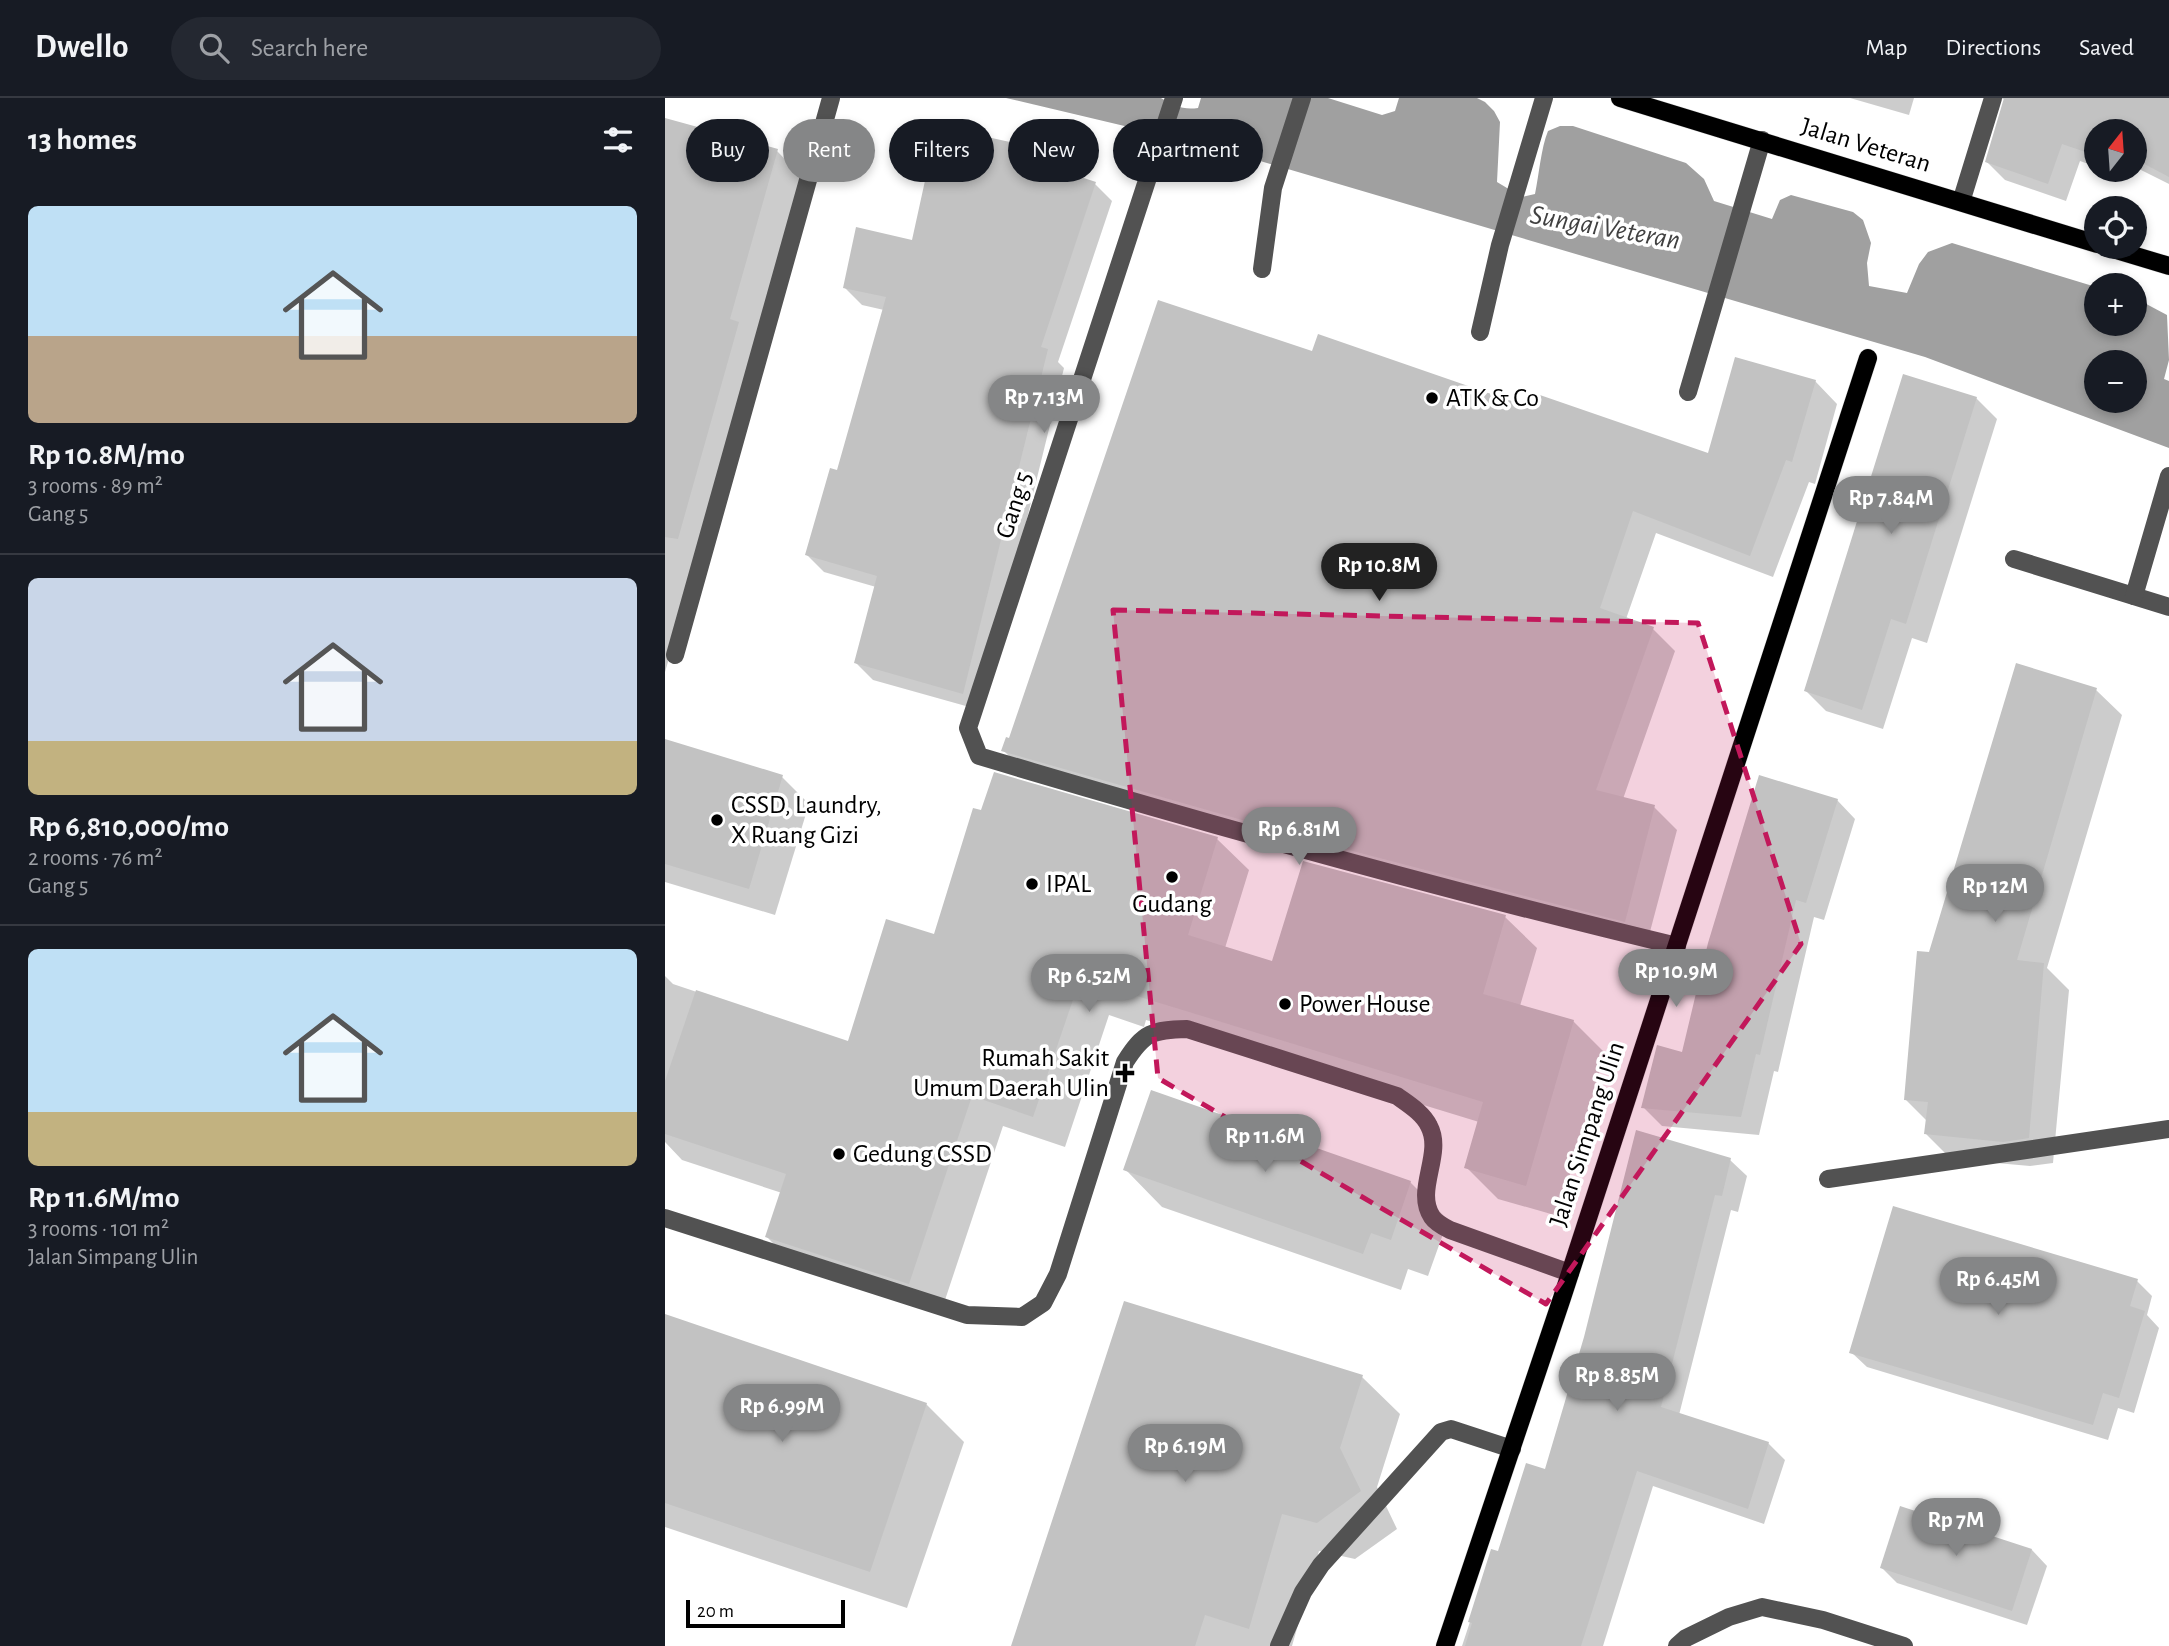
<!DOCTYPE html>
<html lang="en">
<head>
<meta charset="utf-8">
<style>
	:root { --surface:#171b24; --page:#242831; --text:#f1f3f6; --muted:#9ea1a6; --line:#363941; --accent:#858687 }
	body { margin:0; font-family:"Alegreya Sans",sans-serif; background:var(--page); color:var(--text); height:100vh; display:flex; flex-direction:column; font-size:26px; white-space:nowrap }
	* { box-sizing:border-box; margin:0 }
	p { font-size:23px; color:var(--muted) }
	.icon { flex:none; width:38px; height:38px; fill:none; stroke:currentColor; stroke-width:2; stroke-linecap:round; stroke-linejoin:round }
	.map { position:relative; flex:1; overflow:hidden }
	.sheet { display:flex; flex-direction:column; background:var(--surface); width:665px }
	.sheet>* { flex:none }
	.banner { position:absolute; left:21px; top:21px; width:665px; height:63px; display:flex; gap:14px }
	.needle { width:46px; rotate:17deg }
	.controls { position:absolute; left:1419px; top:21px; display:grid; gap:14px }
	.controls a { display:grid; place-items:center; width:63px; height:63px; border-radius:50%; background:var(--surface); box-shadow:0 4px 10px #0003; font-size:35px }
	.scale { position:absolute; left:21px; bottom:18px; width:159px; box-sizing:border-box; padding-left:7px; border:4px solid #000; border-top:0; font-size:19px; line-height:24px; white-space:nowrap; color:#000; -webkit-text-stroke:5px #fff; paint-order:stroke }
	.price { position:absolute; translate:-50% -60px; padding:0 16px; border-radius:24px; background:var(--accent); color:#fff; font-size:23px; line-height:46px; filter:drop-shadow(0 2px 4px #0008) }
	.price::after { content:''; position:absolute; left:50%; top:42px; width:21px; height:16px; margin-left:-10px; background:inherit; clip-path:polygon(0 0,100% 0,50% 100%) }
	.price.current { background:#222; color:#fff }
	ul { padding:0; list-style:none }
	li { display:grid; align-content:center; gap:14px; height:371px; padding:0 28px }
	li+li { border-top:2px solid var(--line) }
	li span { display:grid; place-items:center; height:217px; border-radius:10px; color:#555 }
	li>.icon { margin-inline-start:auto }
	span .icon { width:126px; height:126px; fill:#fffc; stroke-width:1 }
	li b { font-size:30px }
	h2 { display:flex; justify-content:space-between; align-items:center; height:84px; padding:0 28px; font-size:30px }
	.pill { padding:0 24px; border-radius:32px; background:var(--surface); box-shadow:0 4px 10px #0003; font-size:24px; line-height:63px }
	.pill.current { background:var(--accent); color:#fff }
	header { display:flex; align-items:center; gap:42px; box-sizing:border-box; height:98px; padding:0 35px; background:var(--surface); border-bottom:2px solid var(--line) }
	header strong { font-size:33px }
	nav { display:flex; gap:38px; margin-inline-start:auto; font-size:24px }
	.search { width:490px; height:63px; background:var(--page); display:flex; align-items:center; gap:18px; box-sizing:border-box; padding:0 24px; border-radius:38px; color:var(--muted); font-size:26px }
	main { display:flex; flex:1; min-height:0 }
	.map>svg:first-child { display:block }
	.water { fill:#a0a0a0; fill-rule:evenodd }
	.shadow { fill:#0003 }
	.building { fill:#c2c2c2 }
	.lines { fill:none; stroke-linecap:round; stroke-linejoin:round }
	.major-casing { stroke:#dbdbdb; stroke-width:19 }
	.minor { stroke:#525252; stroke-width:18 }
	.major { stroke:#000; stroke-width:18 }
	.marked { fill:#c2185b; fill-opacity:0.2; stroke:#c2185b; stroke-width:5; stroke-dasharray:14 9; stroke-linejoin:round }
	.poi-dot { fill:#000; stroke:#fff; stroke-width:2.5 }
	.labels { text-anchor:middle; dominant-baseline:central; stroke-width:7; stroke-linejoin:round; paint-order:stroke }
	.street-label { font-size:26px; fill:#000; stroke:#fff }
	.poi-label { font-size:26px; fill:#000; stroke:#fff; text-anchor:start }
	.water-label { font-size:28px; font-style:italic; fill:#414141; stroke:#fff }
</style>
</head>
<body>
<header>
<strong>Dwello</strong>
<div class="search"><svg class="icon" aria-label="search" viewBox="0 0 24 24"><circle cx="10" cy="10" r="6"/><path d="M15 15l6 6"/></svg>Search here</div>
<nav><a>Map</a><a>Directions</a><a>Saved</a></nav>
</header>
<main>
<section class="sheet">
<h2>13 homes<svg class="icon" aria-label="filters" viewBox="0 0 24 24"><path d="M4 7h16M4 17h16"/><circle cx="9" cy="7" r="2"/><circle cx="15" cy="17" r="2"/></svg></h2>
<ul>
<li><span style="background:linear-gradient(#bfe0f5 60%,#b9a48a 0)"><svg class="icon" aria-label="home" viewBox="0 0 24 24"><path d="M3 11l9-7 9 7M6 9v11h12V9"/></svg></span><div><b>Rp 10.8M/mo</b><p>3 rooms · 89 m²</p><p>Gang 5</p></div></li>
<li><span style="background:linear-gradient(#c9d6e8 75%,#c2b280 0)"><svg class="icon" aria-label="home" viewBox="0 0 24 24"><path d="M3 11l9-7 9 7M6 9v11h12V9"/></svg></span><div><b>Rp 6,810,000/mo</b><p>2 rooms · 76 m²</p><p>Gang 5</p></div></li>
<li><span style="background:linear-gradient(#bfe0f5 75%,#c2b280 0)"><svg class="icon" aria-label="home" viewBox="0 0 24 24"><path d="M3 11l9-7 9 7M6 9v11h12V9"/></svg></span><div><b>Rp 11.6M/mo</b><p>3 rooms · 101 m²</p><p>Jalan Simpang Ulin</p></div></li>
</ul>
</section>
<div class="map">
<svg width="1504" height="1548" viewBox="0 0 1504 1548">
	<rect width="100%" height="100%" fill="#fff"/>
	<!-- water -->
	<path class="water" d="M341 0H496C509 8 518 12 533 10L536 0H663L717 17 730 13 734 0H812L820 4 829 13 835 24 832 84 857 99 870 96C874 77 876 50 883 33L895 28H908L1021 65 1039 81 1049 103 1107 121 1115 102 1126 97 1188 114 1198 122 1206 145 1202 165 1204 188 1242 195 1254 166 1263 154 1287 145 1431 189 1432 226H1470V200L1502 217 1504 262 1499 281 1504 283V350L1260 259 548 49ZM1432 264H1470V303H1432Z"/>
	<!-- shadow -->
	<g class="shadow">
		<path d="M1185 0H1249L1244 17Z"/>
		<path d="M1335 0H1504V86L1470 69V33H1432V69L1415 63 1401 103 1340 82 1322 64 1341 2Z"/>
		<path d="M0 22 112 53 138 80 41 436 0 574Z"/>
		<path d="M345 45 363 63 430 86 447 103 393 264 399 270 315 612 208 582 191 565 211 489 159 474 142 457 173 374 219 212 197 207 180 190 248 144Z"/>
		<path d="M1440 72H1454L1452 76Z"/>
		<path d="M648 255 1044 357 1150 283 1172 306 1150 386 1144 384 1108 479 991 435 961 521 988 531 1010 553 958 701 989 709 1012 732 982 845 361 675 338 652Z"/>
		<path d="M1311 300 1332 321 1262 545 1247 540 1218 631 1161 613 1141 593Z"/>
		<path d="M1352 568 1431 592 1457 617 1382 870 1404 892 1388 1065 1365 1068 1286 1061 1261 1036 1262 1023 1240 1001Z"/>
		<path d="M0 643 117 679 144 706 110 817 0 784Z"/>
		<path d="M1172 702 1190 721 1159 822 1149 819 1113 974 1109 973 1094 1037 997 1028 978 1009 1019 956Z"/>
		<path d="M552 741 584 772 560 850 608 865 840 819 872 850 855 908 908 923 940 955 893 1118 833 1101 801 1069 814 1024 481 922 479 929 444 917 400 1049 338 1028 275 1217 133 1171 102 1139 117 1095 17 1062 0 1044V878L8 886 184 945 270 838Z"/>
		<path d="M1065 1062 1082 1078 1073 1114 1066 1112 1014 1317 1103 1345 1120 1362 1099 1426 988 1388 938 1548H797L828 1454 834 1456Z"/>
		<path d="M460 1071 745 1084 783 1122 763 1178 743 1171 736 1192 497 1109Z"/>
		<path d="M1472 1183 1487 1198 1482 1217 1494 1230 1469 1315 1453 1310 1443 1342 1202 1269 1186 1254Z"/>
		<path d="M0 1218 261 1306 299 1344 242 1510 0 1429Z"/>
		<path d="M697 1279 735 1316 712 1389 732 1431 690 1461 654 1453 627 1548H348Z"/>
		<path d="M1367 1452 1382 1468 1362 1527 1232 1485 1217 1470Z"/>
	</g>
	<!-- building -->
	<g class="building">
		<path d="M1339 0H1504V79L1470 61V33H1432V58L1397 46 1383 86 1320 64Z"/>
		<path d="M0 20 113 51 65 221 74 224 13 441 0 439Z"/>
		<path d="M272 28 345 44 343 55 431 84 376 249 383 251 298 596 189 565 212 478 140 457 165 370 172 372 221 199 178 190 191 129 247 142Z"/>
		<path d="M493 202 647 253 653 236 867 310 872 296 1043 355 1070 259 1151 282 1127 364 1121 362 1085 458 968 413 935 510 989 529 931 692 990 707 960 824 665 747 336 653 341 639 344 640Z"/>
		<path d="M1238 276 1312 299 1241 526 1226 521 1197 612 1139 593Z"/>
		<path d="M1351 565 1432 590 1352 862 1379 865 1364 1040 1338 1044 1259 1036 1263 1004 1239 1002 1252 853 1264 854Z"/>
		<path d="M0 641 118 677 84 791 0 766Z"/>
		<path d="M329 674 553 739 523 837 607 863 638 763 841 817 818 896 909 922 861 1088 799 1070 818 1004 449 891 447 898 413 887 368 1019 307 998 244 1186 100 1139 121 1076 0 1036V983L31 892 183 943 221 821 269 836 308 710 316 712Z"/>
		<path d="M1094 677 1173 701 1141 805 1131 802 1095 957 1091 956 1076 1019 976 1010 992 947 1017 954 1043 845Z"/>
		<path d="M486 992 746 1083 726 1142 706 1135 698 1156 458 1072Z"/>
		<path d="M971 1032 1066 1060 1057 1098 1050 1097 996 1309 1104 1344 1083 1411 972 1373 916 1548H800L807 1525 803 1524 826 1451 833 1453 861 1365 880 1371 919 1239Z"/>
		<path d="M1228 1108 1473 1181 1465 1208 1480 1213 1454 1300 1438 1295 1428 1327 1184 1255Z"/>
		<path d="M459 1203 698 1277 675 1350 696 1393 652 1425 617 1416 584 1531 540 1517 530 1548H346Z"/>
		<path d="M0 1216 262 1305 205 1474 0 1405Z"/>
		<path d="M1235 1408 1367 1451 1347 1513 1215 1470Z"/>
	</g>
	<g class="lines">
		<defs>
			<g id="major">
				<path d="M955 0 1432 146"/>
				<path d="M1441 149 1504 168"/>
				<path d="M780 1548 897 1200 1203 260"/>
			</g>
		</defs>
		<!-- major casing -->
		<use href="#major" class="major-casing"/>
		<!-- minor -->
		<g class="minor">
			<path d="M509 0 303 630 314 658C545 727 778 792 1012 848"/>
			<path d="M1296 104 1328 0"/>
			<path d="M597 171 608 90 637 0"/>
			<path d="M815 234 835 147 879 0"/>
			<path d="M1023 294 1097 42"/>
			<path d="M1349 461 1504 509"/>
			<path d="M1469 498 1504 378"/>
			<path d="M10 557 166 0"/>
			<path d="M1163 1081 1504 1031"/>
			<path d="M0 1120 302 1217 357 1219 378 1205 393 1176 460 964C479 934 487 932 522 931L732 998C743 1006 758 1015 764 1028 779 1056 749 1092 767 1119 771 1125 779 1129 785 1132L905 1175"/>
			<path d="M614 1548 638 1494 656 1467 776 1334 786 1331 847 1351"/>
			<path d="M1012 1548 1021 1540 1064 1519 1097 1509 1158 1522 1239 1548"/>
		</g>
		<!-- major -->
		<use href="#major" class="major"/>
	</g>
	<!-- marked area -->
	<path class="marked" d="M448 512 1033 525 1136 846 881 1206 493 980Z"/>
	<!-- markers -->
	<g class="poi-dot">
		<circle cx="767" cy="300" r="7"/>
		<circle cx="52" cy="722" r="7"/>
		<circle cx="507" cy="779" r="7"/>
		<circle cx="367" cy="786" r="7"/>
		<circle cx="620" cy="906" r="7"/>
		<path d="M456.5 964.5h7v7h7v7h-7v7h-7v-7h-7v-7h7z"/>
		<circle cx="174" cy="1056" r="7"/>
	</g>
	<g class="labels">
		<!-- street labels -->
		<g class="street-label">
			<text transform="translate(1201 47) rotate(17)">Jalan Veteran</text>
			<text transform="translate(349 407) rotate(-72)">Gang 5</text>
			<text transform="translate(922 1036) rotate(-72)">Jalan Simpang Ulin</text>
		</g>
		<!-- poi labels -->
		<g class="poi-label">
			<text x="781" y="300">ATK &amp; Co</text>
			<text x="66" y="707">CSSD, Laundry,<tspan x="66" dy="30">X Ruang Gizi</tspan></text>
			<text x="381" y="786">IPAL</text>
			<text x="507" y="806" text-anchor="middle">Gudang</text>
			<text x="634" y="906">Power House</text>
			<text x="444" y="960" text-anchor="end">Rumah Sakit<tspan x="444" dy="30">Umum Daerah Ulin</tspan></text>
			<text x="188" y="1056">Gedung CSSD</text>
		</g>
		<!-- water labels -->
		<g class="water-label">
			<text transform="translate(940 130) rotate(10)">Sungai Veteran</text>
		</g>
	</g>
</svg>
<div class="controls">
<a><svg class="needle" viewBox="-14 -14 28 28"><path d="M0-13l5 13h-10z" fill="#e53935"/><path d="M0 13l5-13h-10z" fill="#9ea1a6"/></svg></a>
<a><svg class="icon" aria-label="locate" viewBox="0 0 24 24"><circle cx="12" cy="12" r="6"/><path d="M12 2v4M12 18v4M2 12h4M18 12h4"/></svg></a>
<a>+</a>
<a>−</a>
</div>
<div class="scale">20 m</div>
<b class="price" style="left:379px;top:337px">Rp 7.13M</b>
<b class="price" style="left:1226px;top:438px">Rp 7.84M</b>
<b class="price current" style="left:714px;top:505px">Rp 10.8M</b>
<b class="price" style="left:634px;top:769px">Rp 6.81M</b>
<b class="price" style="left:1330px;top:826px">Rp 12M</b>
<b class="price" style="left:1011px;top:911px">Rp 10.9M</b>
<b class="price" style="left:424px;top:916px">Rp 6.52M</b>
<b class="price" style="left:600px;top:1076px">Rp 11.6M</b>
<b class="price" style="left:1333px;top:1219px">Rp 6.45M</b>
<b class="price" style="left:952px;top:1315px">Rp 8.85M</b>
<b class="price" style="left:117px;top:1346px">Rp 6.99M</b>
<b class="price" style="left:520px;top:1386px">Rp 6.19M</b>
<b class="price" style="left:1291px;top:1460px">Rp 7M</b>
<div class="banner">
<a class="pill">Buy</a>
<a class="pill current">Rent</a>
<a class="pill">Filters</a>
<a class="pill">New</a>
<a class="pill">Apartment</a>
</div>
</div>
</main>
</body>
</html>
